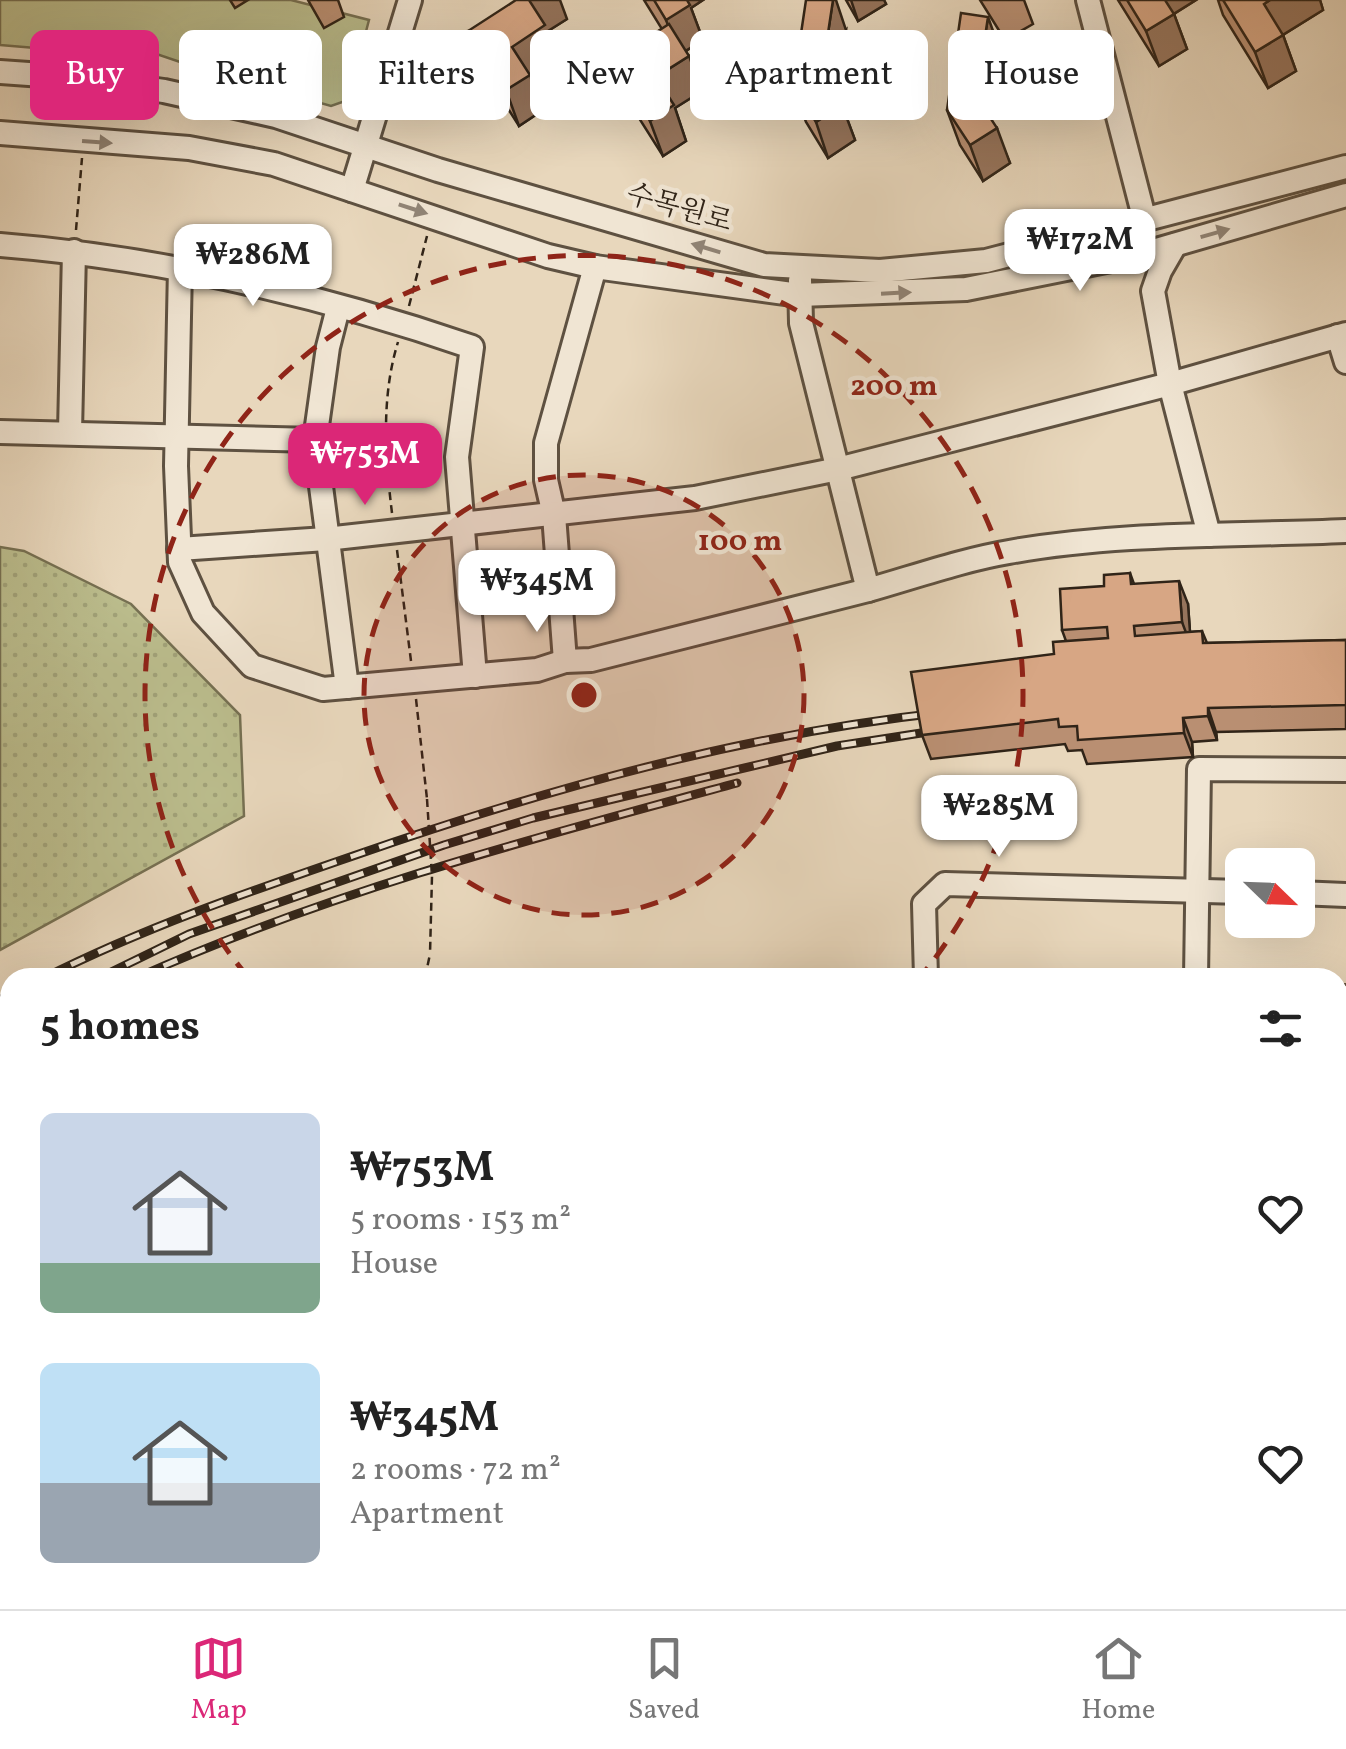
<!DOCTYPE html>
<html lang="en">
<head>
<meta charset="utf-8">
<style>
	:root { --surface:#fff; --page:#f6f6f6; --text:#222; --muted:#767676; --line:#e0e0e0; --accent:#db2777 }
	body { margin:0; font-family:Vollkorn,"Noto Serif KR",serif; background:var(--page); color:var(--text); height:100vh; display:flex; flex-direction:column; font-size:38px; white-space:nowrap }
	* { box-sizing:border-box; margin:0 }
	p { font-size:32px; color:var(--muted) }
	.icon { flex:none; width:55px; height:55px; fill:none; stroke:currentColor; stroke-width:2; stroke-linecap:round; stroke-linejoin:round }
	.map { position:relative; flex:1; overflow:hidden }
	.drawer { position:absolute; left:0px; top:968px; width:1348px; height:642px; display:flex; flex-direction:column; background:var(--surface); border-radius:30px 30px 0 0; box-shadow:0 10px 40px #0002 }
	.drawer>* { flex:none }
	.hud { position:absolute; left:30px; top:30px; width:1288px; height:90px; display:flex; gap:20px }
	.needle { width:65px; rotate:113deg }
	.buttons { position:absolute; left:1225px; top:848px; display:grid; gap:20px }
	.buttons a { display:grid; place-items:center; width:90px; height:90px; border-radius:15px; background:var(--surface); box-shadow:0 10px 40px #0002; font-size:50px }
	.price { position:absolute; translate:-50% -85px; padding:0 22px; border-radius:20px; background:#fff; color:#222; font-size:32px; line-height:65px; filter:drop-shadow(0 2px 5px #0008) }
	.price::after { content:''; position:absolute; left:50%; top:60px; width:30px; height:22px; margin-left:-15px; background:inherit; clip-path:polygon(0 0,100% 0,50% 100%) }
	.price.selected { background:var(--accent); color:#fff }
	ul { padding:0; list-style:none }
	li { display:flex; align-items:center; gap:30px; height:250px; padding:0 40px }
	li span { display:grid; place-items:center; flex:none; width:280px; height:200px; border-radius:15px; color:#555 }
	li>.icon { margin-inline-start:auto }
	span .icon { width:120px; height:120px; fill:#fffc; stroke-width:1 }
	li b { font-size:42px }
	h2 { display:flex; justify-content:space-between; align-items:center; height:120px; padding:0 40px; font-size:42px }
	.pill { padding:0 35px; border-radius:15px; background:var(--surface); box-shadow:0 10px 40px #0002; font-size:35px; line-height:90px }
	.pill.selected { background:var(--accent); color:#fff }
	.menu { display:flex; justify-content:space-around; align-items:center; height:140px; border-top:2px solid var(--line); background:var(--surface); font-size:28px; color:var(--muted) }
	.menu a { display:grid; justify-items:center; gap:5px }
	.menu .selected { color:var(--accent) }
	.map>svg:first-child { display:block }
	.grass { fill:#bbbd8d; stroke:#767052; stroke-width:2.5 }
	.forest { fill:url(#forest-firs); stroke:#767052; stroke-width:2.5 }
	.park { fill:url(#park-dots); stroke:#767052; stroke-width:2.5 }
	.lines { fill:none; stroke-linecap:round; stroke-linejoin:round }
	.minor-casing { stroke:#5e5141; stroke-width:28 }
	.major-casing { stroke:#302418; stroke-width:32 }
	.path { stroke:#302418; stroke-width:2.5; stroke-dasharray:8 5; stroke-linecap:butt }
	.minor { stroke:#f0e5d3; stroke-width:22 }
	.major { stroke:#e8d7bc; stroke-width:28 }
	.rail-casing { stroke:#302418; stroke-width:9 }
	.rail { stroke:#f0e5d3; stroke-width:5; stroke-dasharray:15; stroke-linecap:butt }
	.path-bridge { stroke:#302418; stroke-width:2.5; stroke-dasharray:8 5; stroke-linecap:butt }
	.wall { fill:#b98f72; stroke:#302418; stroke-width:2.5 }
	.shaded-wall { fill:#96745c; stroke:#302418; stroke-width:2.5 }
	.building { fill:#d7a684; stroke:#302418; stroke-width:2.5 }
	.oneway { fill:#908476 }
	.ring { fill:none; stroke:#8f2418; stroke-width:5; stroke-dasharray:18 12 }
	.labels { text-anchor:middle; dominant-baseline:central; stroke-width:9; stroke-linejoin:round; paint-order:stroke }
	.street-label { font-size:28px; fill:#302418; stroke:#f0e5d3 }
	.centre { fill:#8f2418; stroke:#f0e5d3; stroke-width:5 }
	.ring-label { font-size:30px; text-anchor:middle; font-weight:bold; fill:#8f2418; stroke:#f0e5d3; stroke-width:9; stroke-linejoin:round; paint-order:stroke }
</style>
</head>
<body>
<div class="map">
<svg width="1346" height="1609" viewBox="0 0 1346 1609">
	<defs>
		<pattern id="forest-firs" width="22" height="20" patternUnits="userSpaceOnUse" patternTransform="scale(2.5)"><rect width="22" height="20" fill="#bbbd8d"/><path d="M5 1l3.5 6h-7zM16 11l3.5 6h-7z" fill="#a1a279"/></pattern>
		<pattern id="park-dots" width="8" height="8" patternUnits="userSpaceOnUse" patternTransform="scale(2.5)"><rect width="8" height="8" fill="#bbbd8d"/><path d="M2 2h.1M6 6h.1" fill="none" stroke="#a1a279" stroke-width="1.8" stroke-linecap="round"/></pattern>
	</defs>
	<rect width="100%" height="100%" fill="#e8d7bc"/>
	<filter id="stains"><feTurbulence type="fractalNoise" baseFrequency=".002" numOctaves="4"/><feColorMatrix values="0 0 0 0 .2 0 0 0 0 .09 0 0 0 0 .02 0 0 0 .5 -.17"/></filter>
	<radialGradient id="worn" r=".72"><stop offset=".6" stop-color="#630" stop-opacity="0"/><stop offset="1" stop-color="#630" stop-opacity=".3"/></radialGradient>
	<!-- grass -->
	<path class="grass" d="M0 0H291L369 20 348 100 331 106 264 87 226 69 183 63 142 49 119 55 0 45Z"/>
	<!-- forest -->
	<path class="forest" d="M10 1576V1600H97L112 1609H0V1583Z"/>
	<!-- park -->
	<g class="park">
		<path d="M0 547 24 551 131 604 240 715 244 816 0 950Z"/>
		<path d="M10 1417V1576L0 1583V1420Z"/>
		<path d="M97 1600H315L320 1609H112Z"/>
	</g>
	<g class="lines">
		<defs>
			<g id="minor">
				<path d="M1088 0 1145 221"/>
				<path d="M0 72 57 76 164 91 276 116 438 170 764 265 880 271 986 261 1346 167"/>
				<path d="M0 133 189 148 274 164 548 256 595 267 799 295 966 289 1146 253 1346 195"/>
				<path d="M352 190 410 0"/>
				<path d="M0 245C162 258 318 294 472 347L457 457 475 676"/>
				<path d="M1175 245 1160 271 1153 291 1170 384 1209 535"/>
				<path d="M180 267 176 466 180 562 203 613 252 666 323 689 537 670 565 661"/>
				<path d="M595 267 546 443V480L554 515 565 661 591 660 868 590"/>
				<path d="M800 280 801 323 868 590C914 577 962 560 1009 552 1119 532 1234 536 1346 531"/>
				<path d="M338 308 328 347 315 440 347 687"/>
				<path d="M1338 336 1346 362"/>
				<path d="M0 432 315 440"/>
				<path d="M70 432 74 251"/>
				<path d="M179 549 326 539 695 498 838 469 1170 384 1346 334"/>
				<path d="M1298 893 1346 895"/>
				<path d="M926 978 924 904 945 884 1242 892"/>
				<path d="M1196 978 1199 769 1346 770"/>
				<path d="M1338 997H1346"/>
				<path d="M998 1600 1023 1609"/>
				<path d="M1275 1600 1284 1609"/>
				<path d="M369 1604 455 1602 638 1609"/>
				<path d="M835 1609 836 1600"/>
				<path d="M974 1609 976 1600"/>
				<path d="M1145 1609 1148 1600"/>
				<path d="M1228 1609 1232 1600"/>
			</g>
			<g id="major">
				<path d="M0 1351 10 1349"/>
				<path d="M0 1385 10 1383"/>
				<path d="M1338 1463 1346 1461"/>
				<path d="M1338 1488 1341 1508 1338 1518"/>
				<path d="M1338 1557 1346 1564"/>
			</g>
		</defs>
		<!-- minor casing -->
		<use href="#minor" class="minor-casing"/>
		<!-- major casing -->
		<use href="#major" class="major-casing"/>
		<!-- path -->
		<g class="path">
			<path d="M76 230 82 158"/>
			<path d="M409 306 427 236"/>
			<path d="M392 513C385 456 381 397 398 342"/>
			<path d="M397 550 411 661"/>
			<path d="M416 699 427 799"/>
			<path d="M425 978 430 954"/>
		</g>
		<!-- minor -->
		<use href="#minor" class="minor"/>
		<!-- major -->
		<use href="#major" class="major"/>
		<defs>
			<g id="rail">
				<path d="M44 978C143 928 248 892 353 856 546 789 743 734 947 712"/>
				<path d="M99 978 189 934 444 845 533 818 837 746 947 729"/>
				<path d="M136 978C329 892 534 838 737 783"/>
				<path d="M0 1000 10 994"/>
				<path d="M0 1019 10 1014"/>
				<path d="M0 1050 10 1045"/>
			</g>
		</defs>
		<!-- rail casing -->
		<use href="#rail" class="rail-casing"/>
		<!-- rail -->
		<use href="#rail" class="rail"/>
		<!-- path-bridge -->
		<path class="path-bridge" d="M427 799 432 876 430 954"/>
	</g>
	<!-- wall -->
	<g class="wall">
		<path d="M230 0H248L235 8Z"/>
		<path d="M308 0H338L344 17 324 28Z"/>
		<path d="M644 0H703L691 8 703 40 686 51 702 91 675 108 686 141 663 156 625 96 612 61 662 29Z"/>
		<path d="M846 0H884L886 4 858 21Z"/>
		<path d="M980 0H1024L1033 24 1005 40Z"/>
		<path d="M1118 0H1196L1174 14 1187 49 1159 66Z"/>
		<path d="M1218 0H1320L1323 10 1283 35 1296 71 1268 88 1223 15Z"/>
		<path d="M567 19 548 31 558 61 531 78 543 110 519 126 481 66 468 31Z"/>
		<path d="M846 30 836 96 842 105 855 140 828 158 806 122 793 87Z"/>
		<path d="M1001 53 991 119 1010 163 983 181 960 145 947 110Z"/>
		<path d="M1130 573 1134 584 1188 604 1190 632 1202 631 1207 643 1346 640V729L1216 732 1217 740 1192 742 1193 757 1087 764 1082 750 1068 751 1065 744 931 759 922 735 1054 654 1066 641 1062 630 1104 586Z"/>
	</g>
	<!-- shaded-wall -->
	<g class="shaded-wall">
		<path d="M529 0H560L567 19 548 31 558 61 531 78 543 110 519 126 506 90 512 47Z"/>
		<path d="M681 0H703L691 8 703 40 679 55 666 20Z"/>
		<path d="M833 0H836L846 30 835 108 822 73Z"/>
		<path d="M851 0H884L886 4 858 21Z"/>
		<path d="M1161 0H1196L1167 18Z"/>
		<path d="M1270 0H1320L1323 10 1276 39 1264 4Z"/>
		<path d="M1174 14 1187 49 1159 66 1146 31Z"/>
		<path d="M988 17 1001 53 989 131 976 96Z"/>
		<path d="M1283 35 1296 71 1268 88 1255 52Z"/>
		<path d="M689 56 702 91 675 108 686 141 663 156 650 121 656 77Z"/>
		<path d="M842 105 855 140 828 158 816 122Z"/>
		<path d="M997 128 1010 163 983 181 970 145Z"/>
		<path d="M1179 581 1188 604 1191 646 1182 622Z"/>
		<path d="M1208 708 1216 732 1217 740 1208 716Z"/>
		<path d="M1183 718 1192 742 1193 757 1184 733Z"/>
		<path d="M1214 1600H1224L1220 1609H1210Z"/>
	</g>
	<!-- building -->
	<g class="building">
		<path d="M516 0H529L545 25 512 47 530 75 506 90 468 31Z"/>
		<path d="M654 0H687L690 5 666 20Z"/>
		<path d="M806 0H833L822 73 842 105 816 122 793 87Z"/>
		<path d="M1127 0H1165L1174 14 1146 31Z"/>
		<path d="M1223 0H1270L1264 4 1283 35 1255 52Z"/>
		<path d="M961 13 988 17 976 96 997 128 970 145 947 110Z"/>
		<path d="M669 24 689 56 656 77 674 105 650 121 612 61Z"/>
		<path d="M1130 573 1131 584 1179 581 1182 622 1134 626 1135 636 1202 631 1203 643 1346 640V705L1208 708V716L1183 718 1184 733 1078 740 1077 726 1059 727 1058 719 922 735 911 672 1054 654 1053 642 1108 638 1107 627 1062 630 1060 589 1104 586V575Z"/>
		<path d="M1158 1600 1179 1609H1154Z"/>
		<path d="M1193 1600H1214L1210 1609H1189Z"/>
	</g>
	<!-- one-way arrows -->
	<defs><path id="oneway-solid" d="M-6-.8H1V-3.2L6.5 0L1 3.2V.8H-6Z" transform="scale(2.5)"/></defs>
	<g class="oneway">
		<use href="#oneway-solid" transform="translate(97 142) rotate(4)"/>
		<use href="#oneway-solid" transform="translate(413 209) rotate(18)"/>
		<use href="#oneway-solid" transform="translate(1215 233) rotate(-16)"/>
		<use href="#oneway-solid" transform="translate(706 248) rotate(-163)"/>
		<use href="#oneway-solid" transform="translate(896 293) rotate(-3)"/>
	</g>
	<!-- distance rings -->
	<circle cx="584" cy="695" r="220" fill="#8f2418" fill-opacity=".12"/>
	<g class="ring">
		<circle cx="584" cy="695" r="220"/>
		<path d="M248 977A439 439 0 1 1 920 977"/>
	</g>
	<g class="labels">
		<!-- street labels -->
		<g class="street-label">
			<text transform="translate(679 209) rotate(16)">수목원로</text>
		</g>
	</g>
	<circle cx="584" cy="695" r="15" class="centre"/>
	<g class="ring-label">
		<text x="894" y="395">200 m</text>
		<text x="740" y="550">100 m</text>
	</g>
	<rect width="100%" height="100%" filter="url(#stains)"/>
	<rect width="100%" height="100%" fill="url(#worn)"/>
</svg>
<div class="buttons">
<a><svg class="needle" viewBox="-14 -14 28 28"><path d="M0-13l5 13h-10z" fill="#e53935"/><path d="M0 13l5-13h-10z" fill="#767676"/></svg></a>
</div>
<b class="price" style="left:1080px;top:294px">₩172M</b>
<b class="price" style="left:253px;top:309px">₩286M</b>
<b class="price selected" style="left:365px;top:508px">₩753M</b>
<b class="price" style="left:537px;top:635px">₩345M</b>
<b class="price" style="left:999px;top:860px">₩285M</b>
<div class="hud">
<a class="pill selected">Buy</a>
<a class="pill">Rent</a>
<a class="pill">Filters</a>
<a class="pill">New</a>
<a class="pill">Apartment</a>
<a class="pill">House</a>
</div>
<section class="drawer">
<h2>5 homes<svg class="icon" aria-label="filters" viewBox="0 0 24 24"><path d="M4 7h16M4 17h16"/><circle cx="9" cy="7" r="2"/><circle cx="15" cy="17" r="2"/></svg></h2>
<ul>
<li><span style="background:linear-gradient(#c9d6e8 75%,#7fa58c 0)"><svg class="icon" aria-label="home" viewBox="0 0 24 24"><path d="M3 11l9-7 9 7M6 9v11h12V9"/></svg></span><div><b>₩753M</b><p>5 rooms · 153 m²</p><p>House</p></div><svg class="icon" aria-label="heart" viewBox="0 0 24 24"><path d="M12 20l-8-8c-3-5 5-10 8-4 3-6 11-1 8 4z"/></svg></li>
<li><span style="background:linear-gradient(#bfe0f5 60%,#9aa5b1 0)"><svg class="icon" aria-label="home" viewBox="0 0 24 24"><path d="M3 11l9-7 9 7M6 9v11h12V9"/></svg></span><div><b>₩345M</b><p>2 rooms · 72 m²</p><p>Apartment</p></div><svg class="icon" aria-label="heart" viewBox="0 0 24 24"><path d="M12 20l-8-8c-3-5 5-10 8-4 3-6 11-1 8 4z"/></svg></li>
</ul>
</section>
</div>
<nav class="menu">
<a class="selected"><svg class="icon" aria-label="map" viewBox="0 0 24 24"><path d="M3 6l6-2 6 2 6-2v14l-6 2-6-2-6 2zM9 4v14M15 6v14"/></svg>Map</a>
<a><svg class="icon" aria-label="saved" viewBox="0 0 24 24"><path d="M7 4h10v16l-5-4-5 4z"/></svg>Saved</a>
<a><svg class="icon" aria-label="home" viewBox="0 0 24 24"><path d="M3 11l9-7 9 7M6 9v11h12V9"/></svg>Home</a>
</nav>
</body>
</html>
